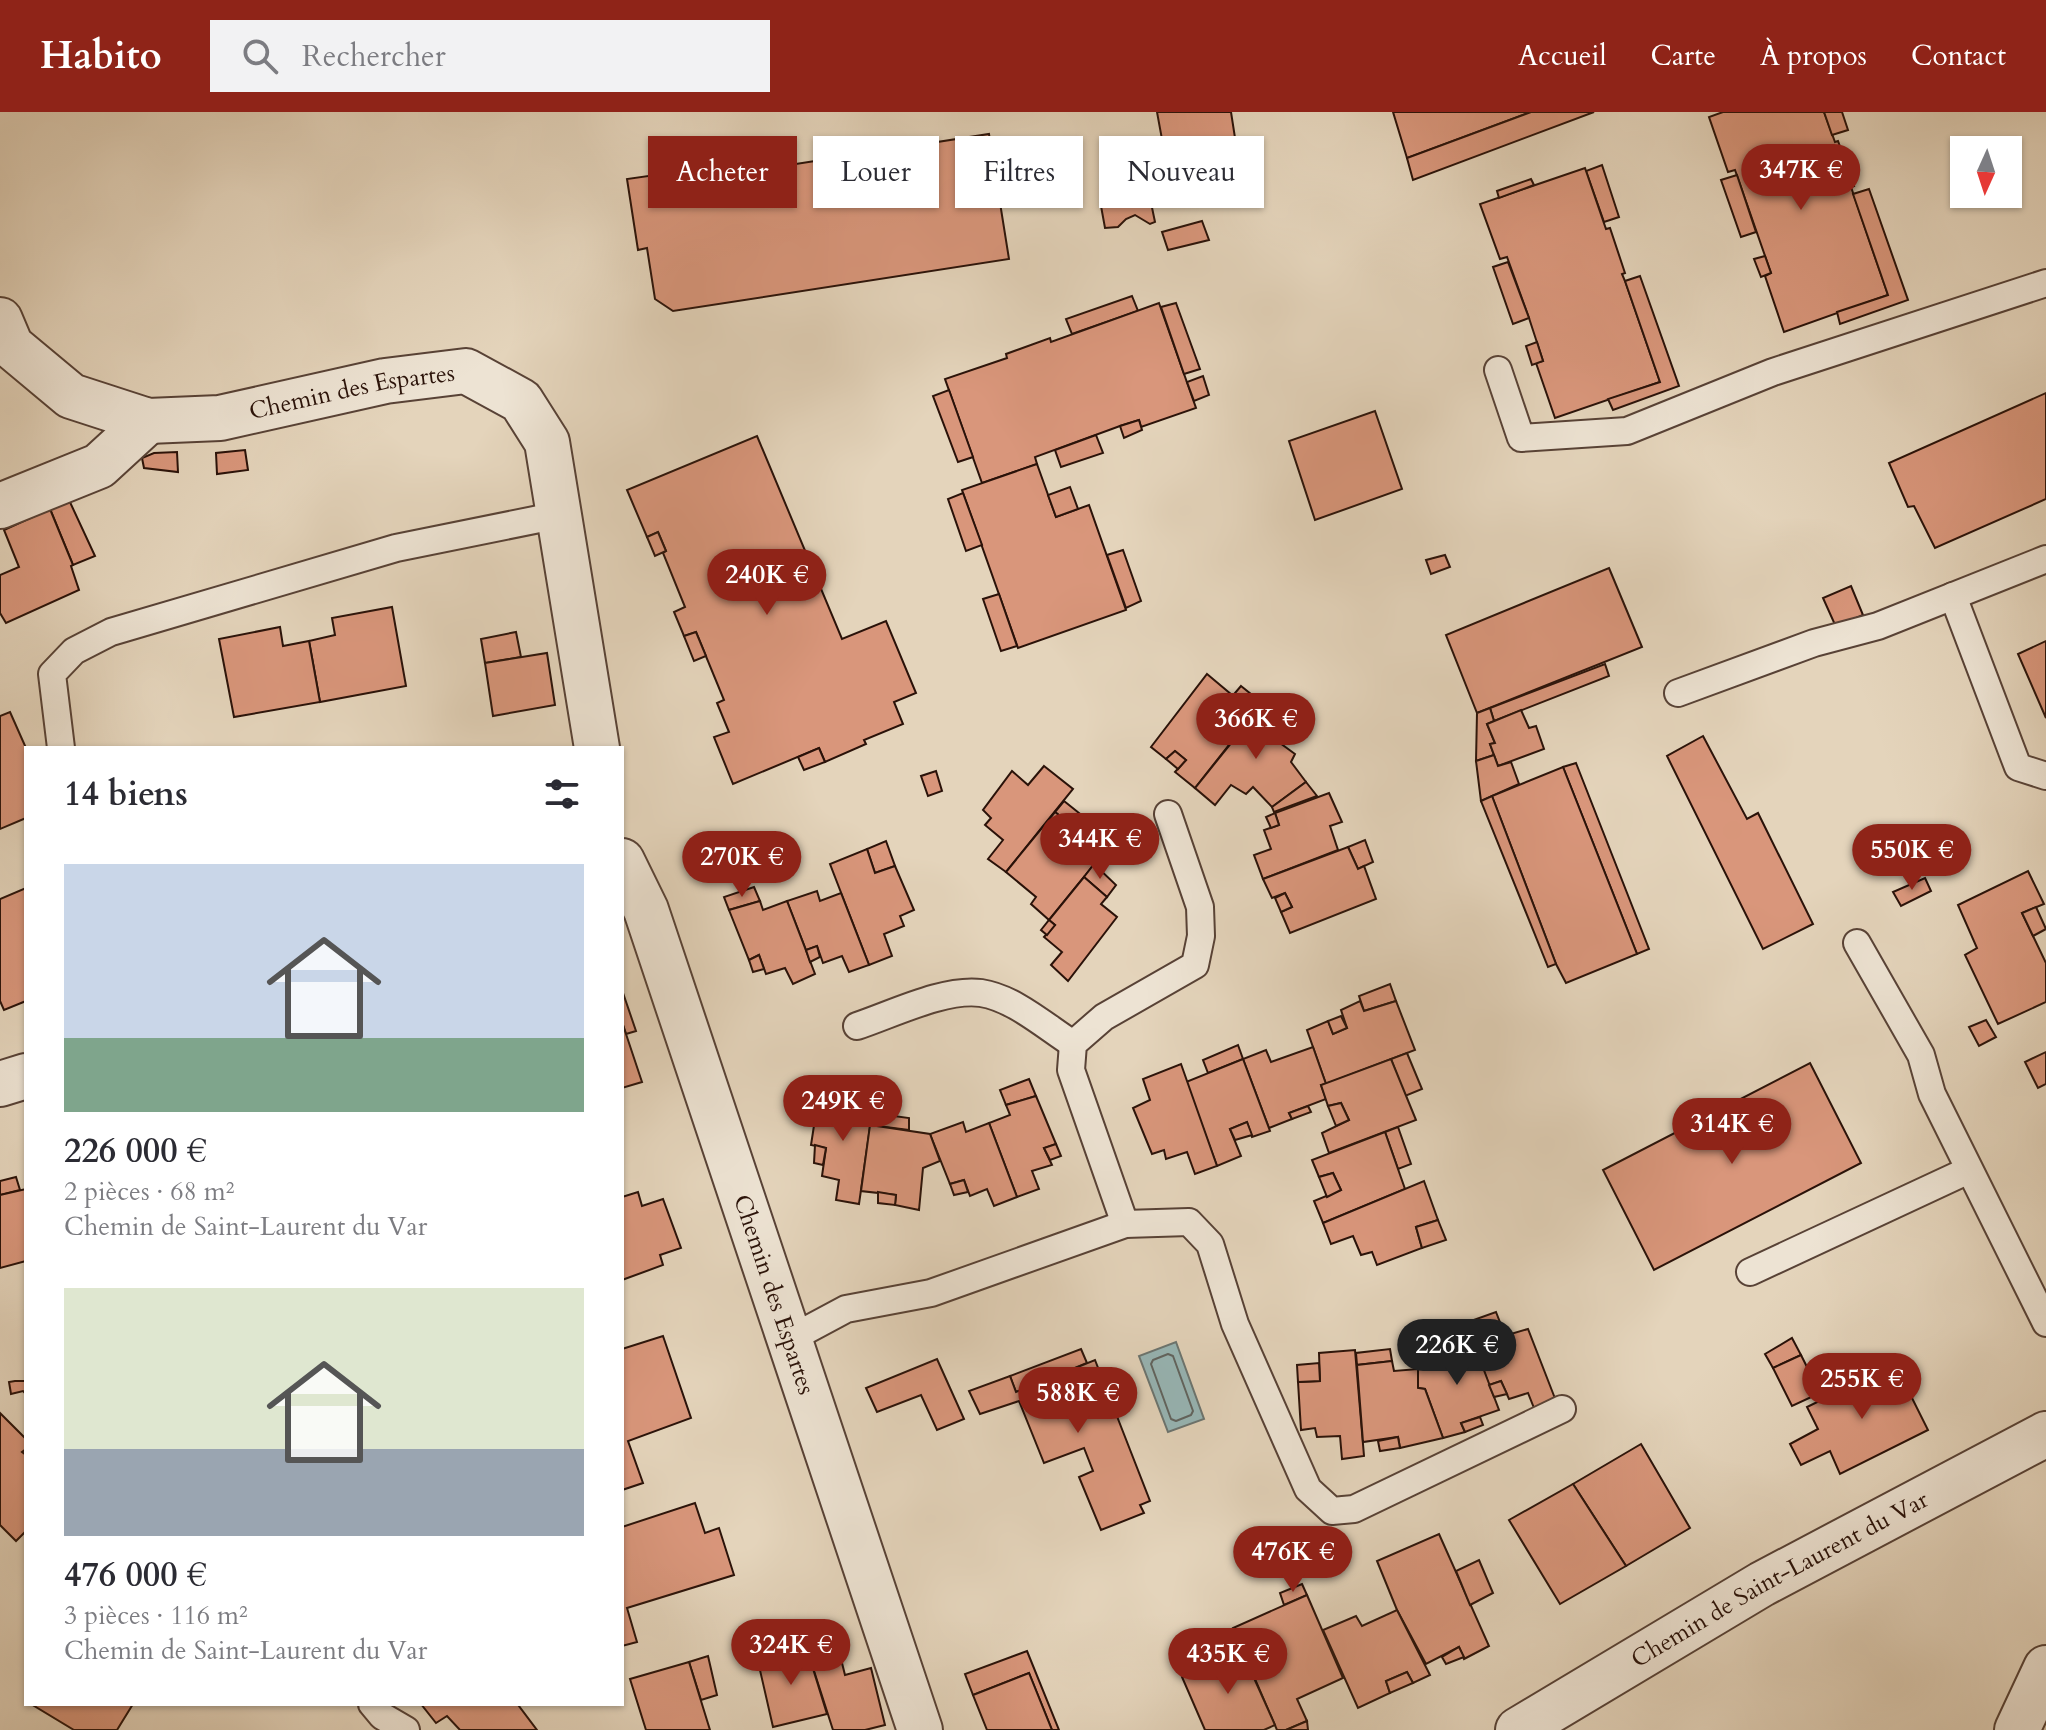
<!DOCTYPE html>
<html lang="fr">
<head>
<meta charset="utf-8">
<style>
	:root { --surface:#fff; --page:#f2f2f3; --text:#2b2b33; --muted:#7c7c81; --accent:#8f2418 }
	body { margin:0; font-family:Cardo,serif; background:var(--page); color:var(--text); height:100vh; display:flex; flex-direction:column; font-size:30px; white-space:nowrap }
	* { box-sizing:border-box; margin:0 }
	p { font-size:26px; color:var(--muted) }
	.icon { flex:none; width:44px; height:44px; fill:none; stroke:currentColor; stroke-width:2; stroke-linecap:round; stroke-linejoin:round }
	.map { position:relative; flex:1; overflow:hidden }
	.sheet { position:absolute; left:24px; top:634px; width:600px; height:960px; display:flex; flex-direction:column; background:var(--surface); border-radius:0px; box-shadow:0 2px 6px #0004 }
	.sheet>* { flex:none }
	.guide { position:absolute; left:648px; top:24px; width:760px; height:72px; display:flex; gap:16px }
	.needle { width:52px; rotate:183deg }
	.fabs { position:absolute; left:1950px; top:24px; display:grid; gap:16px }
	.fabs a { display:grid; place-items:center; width:72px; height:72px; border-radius:0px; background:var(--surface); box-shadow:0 2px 6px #0004; font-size:40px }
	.price { position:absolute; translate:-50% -68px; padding:0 18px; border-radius:28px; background:var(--accent); color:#fff; font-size:26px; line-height:52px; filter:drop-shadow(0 2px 4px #0008) }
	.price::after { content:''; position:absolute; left:50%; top:48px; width:24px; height:18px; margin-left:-12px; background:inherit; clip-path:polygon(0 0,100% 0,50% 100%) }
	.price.active { background:#222; color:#fff }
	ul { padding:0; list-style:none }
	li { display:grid; align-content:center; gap:16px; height:424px; padding:0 40px }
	li span { display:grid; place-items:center; height:248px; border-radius:0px; color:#555 }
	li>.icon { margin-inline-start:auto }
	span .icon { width:144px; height:144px; fill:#fffc; stroke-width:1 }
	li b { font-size:34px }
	h2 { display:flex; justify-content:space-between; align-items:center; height:96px; padding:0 40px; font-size:34px }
	.chip { padding:0 28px; border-radius:0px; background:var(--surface); box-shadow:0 2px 6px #0004; font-size:28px; line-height:72px }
	.chip.active { background:var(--accent); color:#fff }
	header { display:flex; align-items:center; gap:48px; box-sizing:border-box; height:112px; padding:0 40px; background:var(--accent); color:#fff }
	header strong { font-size:38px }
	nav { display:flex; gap:44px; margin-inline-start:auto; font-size:28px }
	.search { width:560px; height:72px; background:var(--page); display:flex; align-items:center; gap:20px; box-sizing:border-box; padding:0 28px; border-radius:0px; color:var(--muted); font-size:30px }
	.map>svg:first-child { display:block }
	.water { fill:#97b7b7; stroke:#6b7571; stroke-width:2 }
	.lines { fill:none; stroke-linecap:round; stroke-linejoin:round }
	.shore { stroke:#606460; stroke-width:2 }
	.building { fill:#d9967b; stroke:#2a1209; stroke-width:2 }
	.service-casing { stroke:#584236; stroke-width:30 }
	.minor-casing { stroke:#584236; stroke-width:48 }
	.service { stroke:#ede3d3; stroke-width:26 }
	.minor { stroke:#ede3d3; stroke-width:44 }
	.labels { text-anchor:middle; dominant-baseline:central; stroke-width:7; stroke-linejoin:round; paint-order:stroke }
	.street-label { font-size:24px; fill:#2a1209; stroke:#ede3d3 }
</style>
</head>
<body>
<header>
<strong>Habito</strong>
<div class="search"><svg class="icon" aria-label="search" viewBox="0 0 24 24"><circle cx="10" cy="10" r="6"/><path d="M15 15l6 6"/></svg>Rechercher</div>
<nav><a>Accueil</a><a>Carte</a><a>À propos</a><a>Contact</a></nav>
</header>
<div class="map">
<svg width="2046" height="1618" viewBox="0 0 2046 1618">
	<rect width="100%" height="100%" fill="#e4d4bb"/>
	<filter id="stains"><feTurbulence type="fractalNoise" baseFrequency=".0025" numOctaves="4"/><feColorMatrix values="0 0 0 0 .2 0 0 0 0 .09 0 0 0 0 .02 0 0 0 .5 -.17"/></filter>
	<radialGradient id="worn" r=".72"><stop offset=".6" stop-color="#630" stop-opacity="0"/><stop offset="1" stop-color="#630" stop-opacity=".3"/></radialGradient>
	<!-- water -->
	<path class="water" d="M1176 1230 1204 1307 1168 1320 1139 1244Z"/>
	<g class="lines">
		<!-- shore -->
		<path class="shore" d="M1168 1242 1173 1244 1193 1299 1191 1303 1176 1309 1171 1307 1151 1252 1153 1248Z"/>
	</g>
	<!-- building -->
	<g class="building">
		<path d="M1157 0H1231L1240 58 1170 71Z"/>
		<path d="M1393 0H1531L1407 46Z"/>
		<path d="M1531 0H1594L1413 68 1407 46Z"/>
		<path d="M1723 0H1824L1835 30 1838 29 1854 74 1851 75 1888 183 1784 220 1765 164 1771 161 1735 58 1728 60 1709 5Z"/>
		<path d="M1824 0H1842L1848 18 1832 23Z"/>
		<path d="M989 22 1009 147 673 199 655 187 647 136 638 138 627 67 697 57 699 67Z"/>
		<path d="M1602 53 1619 105 1604 110 1586 59Z"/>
		<path d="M1585 56 1606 117 1610 116 1625 161 1622 162 1625 169 1660 270 1555 306 1536 251 1543 249 1529 206 1507 145 1500 147 1480 92Z"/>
		<path d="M1737 63 1756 120 1741 125 1721 68Z"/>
		<path d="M1531 67 1534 73 1499 86 1497 79Z"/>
		<path d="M1869 77 1908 188 1840 212 1837 200 1888 183 1853 82Z"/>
		<path d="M1150 86 1155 110 1150 112 1135 103 1126 107 1118 115 1105 116 1101 94Z"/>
		<path d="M1202 109 1209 128 1168 138 1162 120Z"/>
		<path d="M1765 144 1771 161 1761 165 1754 147Z"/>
		<path d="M1508 150 1529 206 1513 212 1493 155Z"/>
		<path d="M1640 164 1679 274 1613 298 1608 287 1660 270 1625 169Z"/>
		<path d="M1132 184 1138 199 1072 222 1066 207Z"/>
		<path d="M1159 191 1196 296 1141 315 1139 308 1120 314 1035 345 1037 352 982 371 945 267 1007 246 1006 242 1050 226 1051 230Z"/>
		<path d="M1176 191 1200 257 1184 262 1161 195Z"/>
		<path d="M1537 230 1543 249 1532 253 1526 234Z"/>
		<path d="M1203 264 1209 283 1194 289 1187 270Z"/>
		<path d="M949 278 973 345 958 350 933 284Z"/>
		<path d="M2046 281V387L1935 436 1914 394 1908 395 1889 351Z"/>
		<path d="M1375 299 1402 377 1315 408 1289 329Z"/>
		<path d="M1139 308 1142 318 1124 326 1120 314Z"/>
		<path d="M1096 323 1103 341 1061 355 1055 338Z"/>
		<path d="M757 324 842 527 886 509 916 581 894 590 903 612 864 628 866 632 825 650 819 636 733 672 714 625 729 620 717 591 724 588 696 520 684 524 674 500 685 495 663 441 666 439 658 420 647 425 627 378Z"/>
		<path d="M245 338 248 358 217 362 216 341Z"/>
		<path d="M177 340 178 360 144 356 142 346 154 341Z"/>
		<path d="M1037 352 1056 405 1089 393 1126 498 1018 536 962 378Z"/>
		<path d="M1070 375 1078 397 1056 405 1048 383Z"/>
		<path d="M963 381 982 433 966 439 948 387Z"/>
		<path d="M69 388 95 444 73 453 50 397Z"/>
		<path d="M50 397 73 453 71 454 79 478 6 511 0 501V463L19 455 4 418Z"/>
		<path d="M658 420 666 439 655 444 647 425Z"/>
		<path d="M1123 438 1141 489 1126 496 1107 443Z"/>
		<path d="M1445 443 1450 455 1431 462 1426 448Z"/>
		<path d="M1609 456 1642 535 1477 601 1446 523Z"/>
		<path d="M1851 474 1863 503 1836 515 1823 486Z"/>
		<path d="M999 482 1017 534 1001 539 983 487Z"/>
		<path d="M392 495 406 574 320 590 309 529 335 523 332 506Z"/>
		<path d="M280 515 283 534 309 529 320 590 234 605 219 527Z"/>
		<path d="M516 520 521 545 485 551 481 527Z"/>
		<path d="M696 520 706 544 694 549 684 524Z"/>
		<path d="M2046 529V606L2018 542Z"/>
		<path d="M547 541 555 593 493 604 485 551Z"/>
		<path d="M1605 552 1609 564 1494 609 1490 596Z"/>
		<path d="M1207 562 1232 583 1229 588 1251 605 1195 676 1175 660 1186 648 1175 639 1166 647 1151 635Z"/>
		<path d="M1241 574 1262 591 1251 605 1229 588Z"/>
		<path d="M1265 589 1293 613 1280 631 1295 642 1291 650 1306 670 1272 695 1253 675 1246 682 1231 673 1215 693 1195 676Z"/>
		<path d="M1490 596 1494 609 1487 612 1495 631 1490 632 1494 643 1476 649 1477 601Z"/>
		<path d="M1521 598 1529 616 1536 614 1544 637 1498 654 1490 632 1495 631 1487 612Z"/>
		<path d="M10 600 26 636V706L0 717V604Z"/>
		<path d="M1703 624 1747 707 1758 701 1813 812 1763 837 1667 644Z"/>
		<path d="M819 636 825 650 804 658 798 645Z"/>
		<path d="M1175 639 1186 648 1178 657 1166 647Z"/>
		<path d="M1494 643 1498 654 1511 650 1519 672 1481 689 1476 649Z"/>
		<path d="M1576 651 1649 837 1637 842 1563 655Z"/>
		<path d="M1044 654 1073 677 1006 760 988 747 1003 728 985 713 991 706 983 698 1012 659 1028 673Z"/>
		<path d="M1563 655 1637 842 1566 871 1556 852 1492 684Z"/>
		<path d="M936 659 942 679 928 684 921 664Z"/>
		<path d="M1306 670 1317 684 1274 700 1272 695Z"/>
		<path d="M1329 681 1342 710 1330 714 1338 738 1263 767 1254 743 1271 737 1264 718 1279 713 1275 701Z"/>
		<path d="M1492 684 1556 852 1548 855 1481 689Z"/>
		<path d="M1064 689 1094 713 1084 723 1055 700Z"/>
		<path d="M1055 700 1084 723 1077 731 1097 749 1049 808 1031 792 1036 785 1006 760Z"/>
		<path d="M1275 701 1279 713 1271 716 1266 705Z"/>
		<path d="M1365 728 1373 750 1358 757 1348 735Z"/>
		<path d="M886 729 895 754 875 761 867 737Z"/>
		<path d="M1348 735 1358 757 1364 754 1376 787 1290 821 1281 800 1292 795 1285 781 1272 786 1263 767Z"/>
		<path d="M867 737 875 761 895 754 914 798 900 804 904 814 884 822 892 844 869 853 830 752Z"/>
		<path d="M1094 752 1116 773 1107 785 1084 765Z"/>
		<path d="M2028 759 2044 792 2022 801 2046 851V890L1998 912 1965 843 1977 836 1958 793Z"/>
		<path d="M1084 765 1107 785 1101 792 1117 805 1068 869 1051 853 1062 840 1044 825 1055 813 1049 808Z"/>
		<path d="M1925 766 1931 779 1901 794 1893 780Z"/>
		<path d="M754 775 760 789 729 798 724 785Z"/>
		<path d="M26 776V889L4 898 0 889V787Z"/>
		<path d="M817 779 820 789 841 781 869 853 849 860 842 844 823 851 817 834 806 838 787 789Z"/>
		<path d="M1285 781 1292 795 1281 800 1275 786Z"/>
		<path d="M760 789 763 798 787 789 815 862 793 872 785 856 766 862 759 843 749 848 729 798Z"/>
		<path d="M2036 795 2046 817 2033 824 2022 801Z"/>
		<path d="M1049 808 1055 813 1047 823 1041 818Z"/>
		<path d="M817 834 820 845 810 850 806 838Z"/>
		<path d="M759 843 764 857 753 860 749 848Z"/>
		<path d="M1390 872 1396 889 1364 899 1359 884Z"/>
		<path d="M622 878 636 919 626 922 622 910Z"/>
		<path d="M1360 889 1364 899 1396 889 1415 938 1326 972 1307 918 1328 909 1333 922 1347 916 1341 898Z"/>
		<path d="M1341 904 1347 916 1333 922 1328 909Z"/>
		<path d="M1986 908 1996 925 1979 934 1969 915Z"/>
		<path d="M622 910 642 970 622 976Z"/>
		<path d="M1238 933 1243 947 1208 961 1203 948Z"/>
		<path d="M1313 935 1326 972 1321 973 1326 987 1289 1001 1292 1007 1269 1016 1243 947 1266 938 1271 950Z"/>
		<path d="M2046 940V972L2038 976 2025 950Z"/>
		<path d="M1407 941 1422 977 1405 984 1391 947Z"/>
		<path d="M1243 947 1270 1019 1252 1025 1247 1010 1230 1017 1241 1044 1217 1054 1186 970Z"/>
		<path d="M1391 947 1416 1008 1329 1041 1322 1021 1349 1008 1341 991 1328 994 1321 973Z"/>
		<path d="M1810 951 1861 1051 1654 1158 1603 1058Z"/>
		<path d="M1181 952 1217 1054 1195 1062 1187 1040 1166 1047 1164 1038 1152 1042 1133 996 1150 988 1143 967Z"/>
		<path d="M1029 967 1036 984 1006 993 1000 978Z"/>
		<path d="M819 981 854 986V997L872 1001 859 1092 836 1088 839 1068 822 1064 826 1036 811 1033Z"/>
		<path d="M1036 984 1056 1032 1044 1036 1052 1053 1032 1059 1039 1077 1017 1085 989 1011 1010 1003 1006 993Z"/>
		<path d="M1341 991 1349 1008 1336 1014 1328 994Z"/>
		<path d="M1308 994 1311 1000 1292 1007 1289 1001Z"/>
		<path d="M872 1001 909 1006V1018L870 1013Z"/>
		<path d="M963 1010 966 1020 989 1011 1017 1085 994 1094 987 1077 970 1084 964 1068 950 1072 930 1022Z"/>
		<path d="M1247 1010 1252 1023 1235 1028 1230 1017Z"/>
		<path d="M870 1013 930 1022 940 1049 923 1056 919 1098 895 1093 896 1083 861 1079Z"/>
		<path d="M1398 1015 1411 1052 1398 1057 1385 1020Z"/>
		<path d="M1385 1020 1405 1077 1323 1111 1314 1089 1341 1078 1333 1061 1319 1065 1312 1048Z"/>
		<path d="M1056 1032 1061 1044 1050 1048 1044 1036Z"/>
		<path d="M815 1033 826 1036 823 1053 814 1051Z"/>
		<path d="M1333 1061 1341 1078 1327 1085 1319 1065Z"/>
		<path d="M16 1065 20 1078 0 1083V1069Z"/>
		<path d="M964 1068 968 1080 954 1083 950 1072Z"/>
		<path d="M1424 1069 1438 1108 1416 1115 1422 1136 1377 1153 1372 1140 1361 1143 1353 1124 1331 1132 1323 1111Z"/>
		<path d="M26 1077V1149L0 1156V1083Z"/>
		<path d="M638 1080 642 1094 663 1087 681 1136 660 1143 663 1153 622 1168V1085Z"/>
		<path d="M878 1080 896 1083 895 1093 878 1091Z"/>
		<path d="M1438 1108 1446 1128 1422 1136 1416 1115Z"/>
		<path d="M1496 1200 1501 1213 1471 1224 1465 1211Z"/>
		<path d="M1465 1211 1471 1224 1435 1236 1431 1223Z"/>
		<path d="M1501 1213 1504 1224 1528 1217 1556 1289 1534 1296 1528 1281 1509 1287 1501 1269 1489 1273 1471 1224Z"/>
		<path d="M663 1224 691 1306 628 1329 643 1371 622 1378V1237Z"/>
		<path d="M1471 1224 1499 1298 1461 1311 1465 1320 1443 1326 1425 1277 1418 1276V1257L1439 1250 1435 1236Z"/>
		<path d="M1792 1226 1801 1243 1773 1256 1765 1242Z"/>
		<path d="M1081 1237 1087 1251 1016 1280 1010 1264Z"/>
		<path d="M1390 1237 1392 1249 1357 1253 1356 1241Z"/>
		<path d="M1355 1238 1364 1344 1342 1347 1340 1324 1317 1325 1315 1316 1301 1318 1298 1270 1320 1269 1319 1241Z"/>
		<path d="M1801 1243 1820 1281 1792 1294 1773 1256Z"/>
		<path d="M937 1247 964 1307 937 1318 921 1283 877 1300 866 1276Z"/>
		<path d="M1095 1248 1150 1389 1140 1393 1144 1401 1101 1418 1079 1365 1093 1359 1084 1336 1044 1351 1019 1289 980 1302 969 1279 1010 1264 1016 1280Z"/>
		<path d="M1392 1249 1394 1259 1418 1257V1276L1425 1277 1443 1326 1400 1336 1398 1325 1363 1330 1357 1253Z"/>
		<path d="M1319 1251 1320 1269 1298 1270 1297 1253Z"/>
		<path d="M1895 1252 1928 1318 1840 1362 1830 1339 1801 1353 1790 1332 1818 1317 1807 1295Z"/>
		<path d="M15 1269H26V1282L23 1279 11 1282 9 1270Z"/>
		<path d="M1501 1269 1507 1282 1494 1285 1489 1273Z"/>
		<path d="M0 1301 26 1327V1337L22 1340 26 1343V1419L16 1429 0 1413Z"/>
		<path d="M1480 1305 1483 1313 1465 1320 1461 1311Z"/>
		<path d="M1398 1325 1400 1336 1380 1339 1378 1329Z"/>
		<path d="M1641 1332 1690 1416 1626 1454 1573 1372Z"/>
		<path d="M1573 1372 1626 1454 1560 1492 1509 1408Z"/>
		<path d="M695 1391 705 1421 719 1416 734 1463 627 1496 637 1530 622 1534V1415Z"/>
		<path d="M1439 1422 1489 1534 1464 1547 1459 1535 1426 1552 1397 1498 1377 1449Z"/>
		<path d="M1479 1448 1493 1481 1470 1493 1456 1459Z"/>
		<path d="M1302 1472 1307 1483 1284 1493 1280 1481Z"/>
		<path d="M1307 1483 1343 1566 1297 1587 1307 1609 1286 1618H1277L1233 1516Z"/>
		<path d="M1397 1498 1430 1563 1413 1571 1407 1560 1386 1569 1390 1581 1358 1596 1323 1518 1356 1504 1362 1514Z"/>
		<path d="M836 1527 845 1563 871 1556 885 1613 865 1618H833L806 1534Z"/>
		<path d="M806 1534 827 1602 773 1615 757 1545Z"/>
		<path d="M1459 1535 1464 1545 1446 1552 1442 1545Z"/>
		<path d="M1241 1537 1275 1613 1264 1618H1205L1182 1565Z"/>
		<path d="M1027 1539 1059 1618H1052L1029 1561 973 1583 965 1562Z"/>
		<path d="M708 1544 717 1583 701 1588 689 1550Z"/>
		<path d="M689 1550 710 1618H646L630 1567Z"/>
		<path d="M1407 1560 1413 1571 1390 1581 1386 1569Z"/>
		<path d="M1029 1561 1052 1618H987L973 1583Z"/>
		<path d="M31 1592H133L117 1618H74Z"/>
		<path d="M421 1592H521L519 1594 537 1618H460L447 1604 436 1611Z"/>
		<path d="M1307 1609 1308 1618H1286Z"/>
	</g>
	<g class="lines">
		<defs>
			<g id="service">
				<path d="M1498 258 1521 326 1627 319 1773 260 2046 171"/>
				<path d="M1953 484 2018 655 2046 664"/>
				<path d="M1678 581 1814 531 1878 514 2046 447"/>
				<path d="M61 636 52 562 74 539 111 520 396 436 559 403"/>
				<path d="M1857 831 1921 943 1932 982 2046 1211"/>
				<path d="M857 914C893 902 945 876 981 881 1014 886 1046 915 1073 932"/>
				<path d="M1125 1112 1071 958 1073 932 1104 905 1195 853 1201 824 1200 795 1168 702"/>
				<path d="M1750 1160 1969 1058"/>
				<path d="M790 1227 846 1197 931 1181 1125 1112 1189 1110 1210 1132 1235 1212 1308 1377 1332 1399 1354 1397 1562 1297"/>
				<path d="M372 1592 382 1604 406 1618"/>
			</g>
			<g id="minor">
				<path id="s1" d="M0 208 11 234 71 284 148 309 220 306 385 269 466 259 521 289 547 330 597 636"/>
				<path d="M0 394 99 354 148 309"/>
				<path id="s2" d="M622 749 646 798 920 1618"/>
				<path d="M0 972 26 964"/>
				<path id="s3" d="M1518 1618 1762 1472 2046 1322"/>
				<path d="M2017 1618 2046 1556"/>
			</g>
		</defs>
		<!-- service casing -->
		<use href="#service" class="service-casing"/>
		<!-- minor casing -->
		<use href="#minor" class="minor-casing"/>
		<!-- service -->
		<use href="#service" class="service"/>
		<!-- minor -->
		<use href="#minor" class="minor"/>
	</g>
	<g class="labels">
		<!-- street labels -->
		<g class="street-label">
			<text stroke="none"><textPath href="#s1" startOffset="394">Chemin des Espartes</textPath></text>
			<text stroke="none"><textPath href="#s2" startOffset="460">Chemin des Espartes</textPath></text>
			<text stroke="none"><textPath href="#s3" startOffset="302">Chemin de Saint-Laurent du Var</textPath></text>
		</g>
	</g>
	<rect width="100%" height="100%" filter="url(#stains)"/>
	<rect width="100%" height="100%" fill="url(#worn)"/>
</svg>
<div class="fabs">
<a><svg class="needle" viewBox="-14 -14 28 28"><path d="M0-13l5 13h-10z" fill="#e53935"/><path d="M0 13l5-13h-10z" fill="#7c7c81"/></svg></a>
</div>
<b class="price" style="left:1801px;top:100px">347K €</b>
<b class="price" style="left:767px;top:505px">240K €</b>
<b class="price" style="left:1256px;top:649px">366K €</b>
<b class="price" style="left:1100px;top:769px">344K €</b>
<b class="price" style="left:1912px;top:780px">550K €</b>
<b class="price" style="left:742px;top:787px">270K €</b>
<b class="price" style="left:843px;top:1031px">249K €</b>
<b class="price" style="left:1732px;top:1054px">314K €</b>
<b class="price active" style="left:1457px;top:1275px">226K €</b>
<b class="price" style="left:1862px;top:1309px">255K €</b>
<b class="price" style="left:1078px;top:1323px">588K €</b>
<b class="price" style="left:1293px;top:1482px">476K €</b>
<b class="price" style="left:791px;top:1575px">324K €</b>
<b class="price" style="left:1228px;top:1584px">435K €</b>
<div class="guide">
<a class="chip active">Acheter</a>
<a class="chip">Louer</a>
<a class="chip">Filtres</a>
<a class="chip">Nouveau</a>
</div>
<section class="sheet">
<h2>14 biens<svg class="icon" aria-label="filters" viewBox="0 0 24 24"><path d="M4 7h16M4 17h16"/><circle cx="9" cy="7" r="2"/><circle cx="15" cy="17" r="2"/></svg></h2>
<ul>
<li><span style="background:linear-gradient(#c9d6e8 70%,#7fa58c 0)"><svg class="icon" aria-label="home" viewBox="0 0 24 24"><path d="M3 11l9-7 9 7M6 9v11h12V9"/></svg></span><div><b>226 000 €</b><p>2 pièces · 68 m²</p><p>Chemin de Saint-Laurent du Var</p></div></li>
<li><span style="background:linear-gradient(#dfe7d0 65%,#9aa5b1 0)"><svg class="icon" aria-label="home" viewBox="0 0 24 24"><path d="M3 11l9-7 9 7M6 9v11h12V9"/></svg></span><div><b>476 000 €</b><p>3 pièces · 116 m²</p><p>Chemin de Saint-Laurent du Var</p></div></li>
</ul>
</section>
</div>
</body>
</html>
